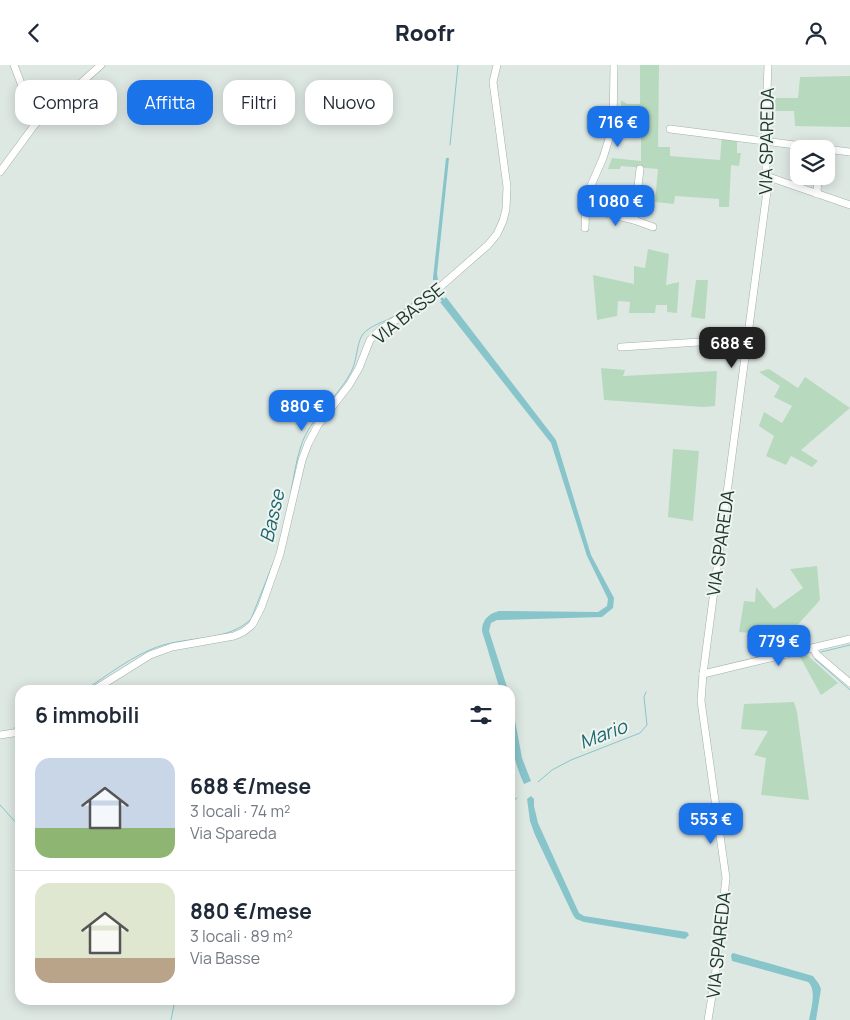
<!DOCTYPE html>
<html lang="it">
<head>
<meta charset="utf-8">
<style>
	:root { --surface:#fff; --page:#f2f2f3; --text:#1f2937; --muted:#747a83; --line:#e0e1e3; --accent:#1a73e8 }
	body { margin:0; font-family:Manrope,sans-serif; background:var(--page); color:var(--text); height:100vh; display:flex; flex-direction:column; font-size:19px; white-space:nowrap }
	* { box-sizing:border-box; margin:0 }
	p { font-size:16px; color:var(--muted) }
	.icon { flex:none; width:28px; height:28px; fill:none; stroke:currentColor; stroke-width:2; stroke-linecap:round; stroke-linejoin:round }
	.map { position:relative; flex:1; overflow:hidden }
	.details { position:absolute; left:15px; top:620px; width:500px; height:320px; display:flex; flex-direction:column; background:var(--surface); border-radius:15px; box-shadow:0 2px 12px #0003 }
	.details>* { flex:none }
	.banner { position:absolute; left:15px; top:15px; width:500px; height:45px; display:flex; gap:10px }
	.tools { position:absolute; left:790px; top:75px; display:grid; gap:10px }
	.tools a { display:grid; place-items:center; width:45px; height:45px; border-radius:10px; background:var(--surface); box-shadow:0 2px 12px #0003; font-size:25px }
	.price { position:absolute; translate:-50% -42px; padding:0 11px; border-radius:10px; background:var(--accent); color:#fff; font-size:16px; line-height:32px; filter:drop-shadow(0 1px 2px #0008) }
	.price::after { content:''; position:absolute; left:50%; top:30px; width:15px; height:11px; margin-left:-8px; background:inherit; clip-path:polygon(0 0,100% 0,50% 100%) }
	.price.on { background:#222; color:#fff }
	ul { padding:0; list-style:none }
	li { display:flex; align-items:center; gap:15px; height:125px; padding:0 20px }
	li+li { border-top:1px solid var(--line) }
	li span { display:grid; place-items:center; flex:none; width:140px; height:100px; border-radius:15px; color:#555 }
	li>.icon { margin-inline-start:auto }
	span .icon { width:60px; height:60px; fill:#fffc; stroke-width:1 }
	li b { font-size:21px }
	h2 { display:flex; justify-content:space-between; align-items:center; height:60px; padding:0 20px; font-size:21px }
	.tag { padding:0 18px; border-radius:15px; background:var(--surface); box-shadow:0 2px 12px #0003; font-size:18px; line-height:45px }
	.tag.on { background:var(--accent); color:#fff }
	header { display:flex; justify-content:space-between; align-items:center; height:65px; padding:0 20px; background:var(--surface); font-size:22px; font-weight:800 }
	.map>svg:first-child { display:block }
	.green { fill:#b7d9be }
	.water { fill:#88c5cb }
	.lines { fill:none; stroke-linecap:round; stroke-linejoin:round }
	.stream { stroke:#88c5cb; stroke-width:1 }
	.minor-casing { stroke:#a1afa9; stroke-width:8 }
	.minor { stroke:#fff; stroke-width:7 }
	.labels { text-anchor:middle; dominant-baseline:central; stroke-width:4; stroke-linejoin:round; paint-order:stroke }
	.street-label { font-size:18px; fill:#20372f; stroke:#eef5f1 }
	.water-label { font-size:19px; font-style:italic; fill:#1f666e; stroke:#eef5f1 }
</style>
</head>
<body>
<header><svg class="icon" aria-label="back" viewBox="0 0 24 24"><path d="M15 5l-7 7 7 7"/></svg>Roofr<svg class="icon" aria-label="person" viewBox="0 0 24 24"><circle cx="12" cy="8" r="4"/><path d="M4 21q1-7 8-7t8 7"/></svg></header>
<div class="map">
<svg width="850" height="955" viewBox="0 0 850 955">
	<rect width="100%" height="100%" fill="#dee8e3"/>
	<!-- green -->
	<g class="green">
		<path d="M640 0H659L658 82H670V91L720 95 722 71 737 75V88H741L739 101 731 100 729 142H719V134L675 131 674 139 655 137 658 104 621 101 620 104H608L612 93 641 96V43H626L621 45V35L627 39H640Z"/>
		<path d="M850 11V62L795 61 794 46H770L771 33H798L800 12Z"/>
		<path d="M648 184 669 189 666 220 679 217 677 248 667 247V240H656L655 248H629L630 237 618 236 617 251 597 255 593 210 634 219V201L645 203Z"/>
		<path d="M696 215H708L705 254 691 252Z"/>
		<path d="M601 303 625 305 623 311 717 306 715 341 703 342 604 335Z"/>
		<path d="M769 304 798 323 805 312 850 343 801 385 818 396 812 402 791 391 786 400 766 391 774 371 759 361 764 347 782 358 792 341 774 332 780 321 759 307Z"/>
		<path d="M673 384 699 386 693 456 668 452Z"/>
		<path d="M817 501 820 535 793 565 790 560 777 565H762V569L739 567 744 536 755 537 756 522 774 544 803 523 790 504Z"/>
		<path d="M807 590 838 618 821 630 800 592Z"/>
		<path d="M794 637 797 647 809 735 761 730 766 693 754 690 768 666 741 664 744 639Z"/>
	</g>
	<!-- water -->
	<g class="water">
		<path d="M446 93H449L437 209 438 215H433V213Z"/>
		<path d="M442 232 444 234 446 232 556 375 591 490 614 533 613 543 602 552 497 555 491 558 489 566 508 625H500L482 566C482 555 488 549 499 546L598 547 607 541 608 534 587 491 551 378 440 237 442 236 440 234Z"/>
		<path d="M510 629 522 693 531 716 524 719C509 686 510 665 510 629Z"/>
		<path d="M531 731 534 734V741L538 758 579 848 584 851 687 867 689 870 685 874 584 857 576 854 573 850 535 770 530 756 527 734Z"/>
		<path d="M733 888 813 911 819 919 821 924 816 955H809C811 944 817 925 808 917L732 896 731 890Z"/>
	</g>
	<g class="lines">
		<!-- stream -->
		<g class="stream">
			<path d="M450 80 458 0"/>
			<path d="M291 426C294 412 296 395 301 381 310 352 339 332 352 305 357 295 357 276 363 269 371 260 384 257 393 252 408 243 420 232 431 220"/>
			<path d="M821 587 850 580"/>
			<path d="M815 594 850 625"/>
			<path d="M85 625C106 611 134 590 157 582 187 571 228 577 251 554L276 491"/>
			<path d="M14 663 20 662"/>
			<path d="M538 717 552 705 571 695 640 668 647 660 644 632 646 627"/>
			<path d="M510 738 517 733"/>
			<path d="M0 740 20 762"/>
			<path d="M171 955 175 935"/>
		</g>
		<defs>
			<g id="minor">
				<path d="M14 0 36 58"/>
				<path d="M670 64 826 84"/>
				<path d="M826 84 850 87"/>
				<path d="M0 107 36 58 101 0"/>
				<path d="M766 111 850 140"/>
				<path d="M817 129 818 111"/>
				<path d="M585 143 634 155 653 162"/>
				<path d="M634 155 640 104"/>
				<path d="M585 163 586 132 603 93 613 61 614 0"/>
				<path d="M621 282 747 274"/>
				<path d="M813 583 817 590 850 618"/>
				<path d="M703 609 850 574"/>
				<path d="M94 625 150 590 172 582 234 571 243 567 252 560 261 543 280 489 302 395 308 379 318 360 349 320 359 303 370 275 381 264 407 248 440 222 488 180 497 169 503 156 506 144 507 122 493 17 497 0"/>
				<path d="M0 670 20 667"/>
				<path d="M708 955 715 913 726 813 701 636 703 609 767 126 765 77 768 0"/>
			</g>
		</defs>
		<!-- minor casing -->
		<use href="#minor" class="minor-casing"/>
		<!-- minor -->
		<use href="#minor" class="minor"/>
	</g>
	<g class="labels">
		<!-- street labels -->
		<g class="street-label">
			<text transform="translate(766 76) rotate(-89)">VIA SPAREDA</text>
			<text transform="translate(408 248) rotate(-39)">VIA BASSE</text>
			<text transform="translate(720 478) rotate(-82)">VIA SPAREDA</text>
			<text transform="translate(718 880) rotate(-84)">VIA SPAREDA</text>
		</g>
		<!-- water labels -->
		<g class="water-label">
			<text transform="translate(272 451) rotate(-77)">Basse</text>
			<text transform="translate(603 669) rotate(-21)">Mario</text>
		</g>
	</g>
</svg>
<div class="tools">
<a><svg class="icon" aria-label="layers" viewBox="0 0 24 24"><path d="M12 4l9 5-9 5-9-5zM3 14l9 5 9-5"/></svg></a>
</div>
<b class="price" style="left:618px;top:83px">716 €</b>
<b class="price" style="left:616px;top:162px">1 080 €</b>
<b class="price on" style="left:732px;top:304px">688 €</b>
<b class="price" style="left:302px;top:367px">880 €</b>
<b class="price" style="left:779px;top:602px">779 €</b>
<b class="price" style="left:711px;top:780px">553 €</b>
<div class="banner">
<a class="tag">Compra</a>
<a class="tag on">Affitta</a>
<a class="tag">Filtri</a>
<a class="tag">Nuovo</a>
</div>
<section class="details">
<h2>6 immobili<svg class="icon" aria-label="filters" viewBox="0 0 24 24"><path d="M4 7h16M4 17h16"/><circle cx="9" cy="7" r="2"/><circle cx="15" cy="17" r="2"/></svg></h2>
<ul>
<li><span style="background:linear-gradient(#c9d6e8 70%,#8fb573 0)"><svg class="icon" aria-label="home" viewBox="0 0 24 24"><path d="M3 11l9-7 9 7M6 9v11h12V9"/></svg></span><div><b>688 €/mese</b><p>3 locali · 74 m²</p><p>Via Spareda</p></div></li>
<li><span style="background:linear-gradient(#dfe7d0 75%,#b9a48a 0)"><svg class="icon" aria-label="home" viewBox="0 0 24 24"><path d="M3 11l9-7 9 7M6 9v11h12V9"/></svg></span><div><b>880 €/mese</b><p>3 locali · 89 m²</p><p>Via Basse</p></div></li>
</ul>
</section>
</div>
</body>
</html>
